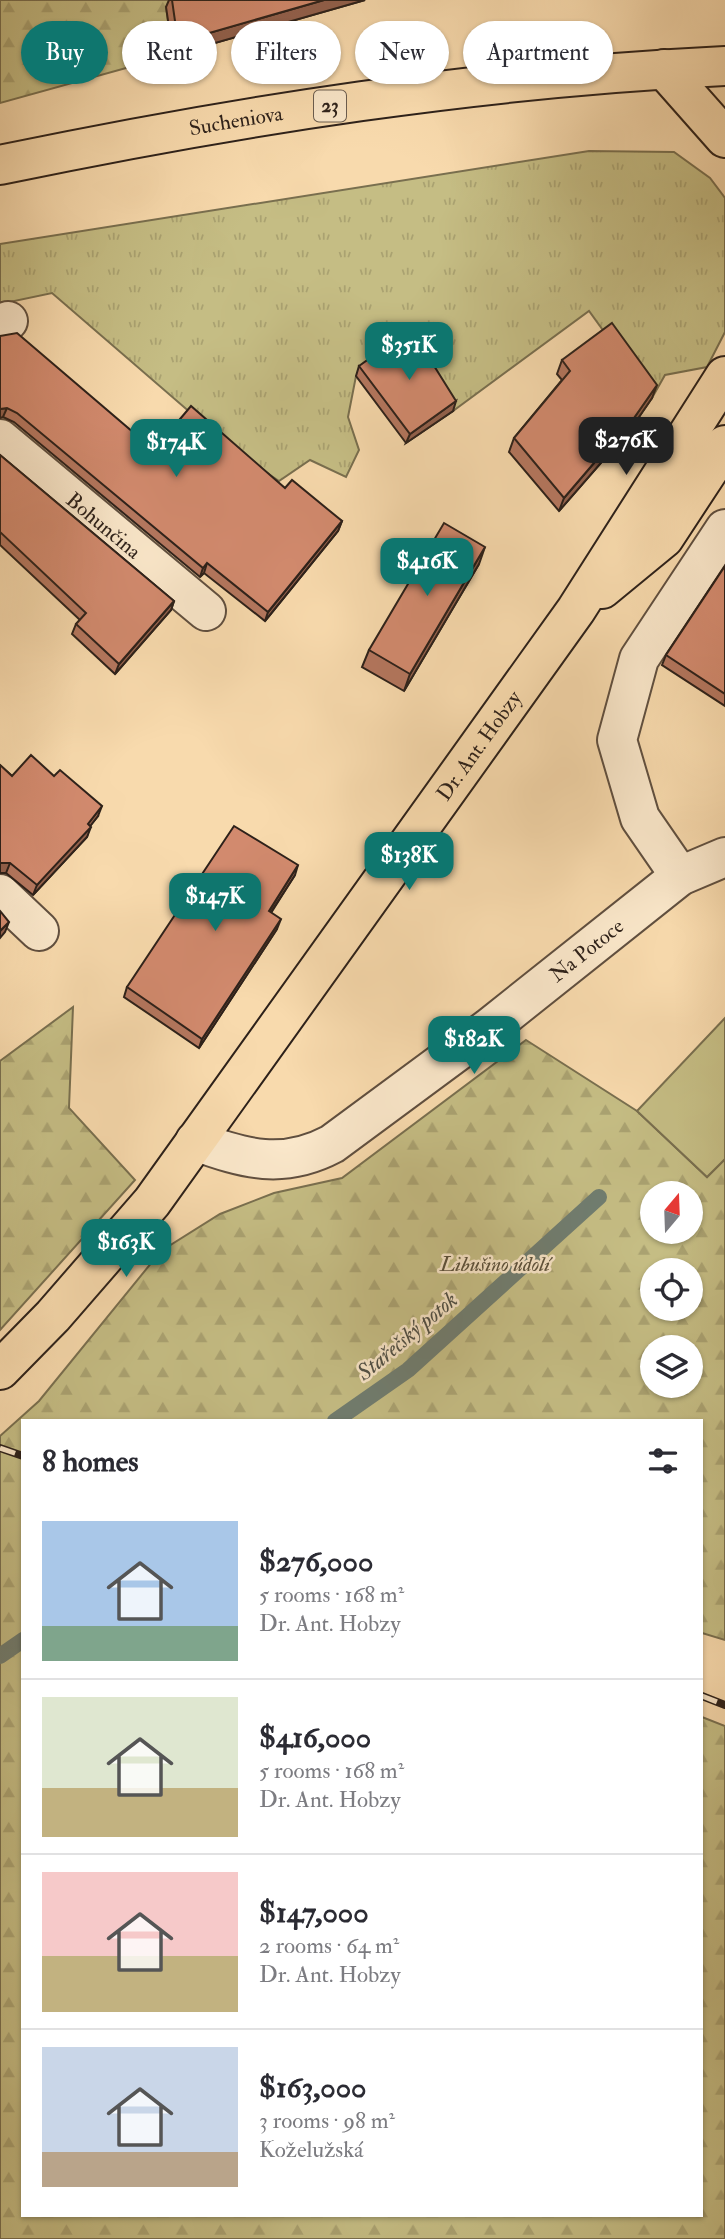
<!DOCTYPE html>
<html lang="en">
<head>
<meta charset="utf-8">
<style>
	:root { --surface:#fff; --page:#f2f2f3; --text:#2b2b33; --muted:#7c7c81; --line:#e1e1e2; --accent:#0f766e }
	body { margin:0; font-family:"IM FELL Double Pica",serif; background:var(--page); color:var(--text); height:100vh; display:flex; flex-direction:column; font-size:26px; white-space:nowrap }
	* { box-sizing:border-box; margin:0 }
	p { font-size:23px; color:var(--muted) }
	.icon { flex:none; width:38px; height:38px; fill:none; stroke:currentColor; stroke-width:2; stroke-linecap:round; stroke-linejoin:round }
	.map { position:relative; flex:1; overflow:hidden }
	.panel { position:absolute; left:21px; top:1419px; width:682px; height:798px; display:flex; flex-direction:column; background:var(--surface); border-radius:0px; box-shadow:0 2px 5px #0004 }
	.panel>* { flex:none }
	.top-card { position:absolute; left:21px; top:21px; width:684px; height:63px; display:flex; gap:14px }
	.needle { width:46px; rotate:19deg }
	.fabs { position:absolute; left:640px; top:1181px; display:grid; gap:14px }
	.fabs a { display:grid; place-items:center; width:63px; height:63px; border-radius:50%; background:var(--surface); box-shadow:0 2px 5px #0004; font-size:35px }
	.price { position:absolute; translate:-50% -60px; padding:0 16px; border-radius:14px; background:var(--accent); color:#fff; font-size:23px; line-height:46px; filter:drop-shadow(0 2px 4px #0008) }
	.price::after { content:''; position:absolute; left:50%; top:42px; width:21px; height:16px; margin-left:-10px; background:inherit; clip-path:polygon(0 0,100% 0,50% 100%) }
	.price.current { background:#222; color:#fff }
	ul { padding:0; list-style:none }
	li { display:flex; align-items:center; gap:21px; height:175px; padding:0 21px }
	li+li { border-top:2px solid var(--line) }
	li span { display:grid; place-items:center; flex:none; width:196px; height:140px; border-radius:0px; color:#555 }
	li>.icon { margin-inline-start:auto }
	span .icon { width:84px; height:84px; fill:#fffc; stroke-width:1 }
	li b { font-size:30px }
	h2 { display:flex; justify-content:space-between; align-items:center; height:84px; padding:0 21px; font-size:30px }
	.pill { padding:0 24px; border-radius:32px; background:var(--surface); box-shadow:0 2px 5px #0004; font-size:24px; line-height:63px }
	.pill.current { background:var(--accent); color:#fff }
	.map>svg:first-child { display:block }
	.grass { fill:url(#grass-tufts); stroke:#796f4f; stroke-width:2 }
	.forest { fill:url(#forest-firs); stroke:#796f4f; stroke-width:2; fill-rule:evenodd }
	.pitch { fill:#c5bd84; stroke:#796f4f; stroke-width:2 }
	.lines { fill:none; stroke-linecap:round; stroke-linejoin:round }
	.stream { stroke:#707d70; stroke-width:16 }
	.minor-casing { stroke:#604f3f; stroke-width:42 }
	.major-casing { stroke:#2d211a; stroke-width:42 }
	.minor { stroke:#fae7ca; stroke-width:38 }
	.major { stroke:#f8daad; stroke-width:38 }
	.rail-casing { stroke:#2d211a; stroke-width:8 }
	.rail { stroke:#fae7ca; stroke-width:5; stroke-dasharray:16; stroke-linecap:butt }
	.wall { fill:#b5775f; stroke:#2d211a; stroke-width:2 }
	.shaded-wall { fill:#93614d; stroke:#2d211a; stroke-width:2 }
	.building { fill:#d28a6e; stroke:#2d211a; stroke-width:2 }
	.labels { text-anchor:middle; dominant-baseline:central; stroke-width:5; stroke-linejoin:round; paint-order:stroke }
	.shield { fill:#fae7ca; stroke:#6a5c4f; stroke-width:2 }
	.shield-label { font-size:19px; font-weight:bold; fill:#2d211a }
	.street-label { font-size:21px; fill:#2d211a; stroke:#fae7ca }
	.park-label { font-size:21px; font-style:italic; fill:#5b503a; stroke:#fae7ca }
	.water-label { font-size:23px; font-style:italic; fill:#4f4f45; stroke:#fae7ca }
</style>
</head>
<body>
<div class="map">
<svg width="725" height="2239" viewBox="0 0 725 2239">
	<defs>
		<pattern id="grass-tufts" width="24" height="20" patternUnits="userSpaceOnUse" patternTransform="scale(1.75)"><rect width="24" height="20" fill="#c5bd84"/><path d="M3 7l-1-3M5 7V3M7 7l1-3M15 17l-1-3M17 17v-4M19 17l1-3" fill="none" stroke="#aaa271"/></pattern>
		<pattern id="forest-firs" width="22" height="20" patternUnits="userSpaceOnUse" patternTransform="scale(1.75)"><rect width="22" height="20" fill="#c5bd84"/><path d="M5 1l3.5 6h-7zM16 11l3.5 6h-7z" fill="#aaa271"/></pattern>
	</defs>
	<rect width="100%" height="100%" fill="#f8daad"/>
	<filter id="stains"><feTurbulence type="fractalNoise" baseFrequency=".00286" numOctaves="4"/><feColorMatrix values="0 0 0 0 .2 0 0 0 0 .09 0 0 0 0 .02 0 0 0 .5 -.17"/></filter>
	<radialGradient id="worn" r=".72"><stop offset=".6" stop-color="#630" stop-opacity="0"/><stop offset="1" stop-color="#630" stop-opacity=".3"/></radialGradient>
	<!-- grass -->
	<path class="grass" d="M589 151 674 152 710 178 725 198V332L707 367 665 375 652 398 589 311 453 411 414 334 356 376 348 417 359 450 346 477 310 460 279 481 236 452 52 293 0 304V244Z"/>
	<!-- forest -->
	<g class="forest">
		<path d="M0 0H195L166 7 173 55 0 103Z"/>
		<path d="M73 1007 69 1108 135 1180 0 1330V1061Z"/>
		<path d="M526 1040 637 1111 707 1177 725 1159V1640L702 1633V1421H23V2216H702V1717L725 1726V2239H0V1436L39 1401 161 1251 220 1214 274 1193 342 1178ZM653 1194H691V1232H653ZM653 1270H691V1309H653ZM653 1348H691V1386H653Z"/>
	</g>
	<!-- pitch -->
	<path class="pitch" d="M725 1018V1159L707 1177 637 1111Z"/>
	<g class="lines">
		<!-- stream -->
		<g class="stream">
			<path d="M335 1421 408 1370 599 1197"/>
			<path d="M0 1656 23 1640"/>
		</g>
		<defs>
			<g id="minor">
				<path d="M0 324 8 321"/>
				<path id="s1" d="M0 439 206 611"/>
				<path d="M680 876 640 818 617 740 639 659 725 529"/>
				<path d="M0 894 39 931"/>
				<path id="s2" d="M195 1141C245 1159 283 1170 332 1144L489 1028 680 876 725 857"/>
			</g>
			<g id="major">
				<path d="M664 69 725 138"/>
				<path id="s3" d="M0 165C240 115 480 78 725 66"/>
				<path d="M602 589 664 538 725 445"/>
				<path id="s4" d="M0 1370 53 1316 152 1202 576 610 725 376"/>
			</g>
		</defs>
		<!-- minor casing -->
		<use href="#minor" class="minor-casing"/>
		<!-- major casing -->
		<use href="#major" class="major-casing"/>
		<!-- minor -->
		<use href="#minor" class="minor"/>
		<!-- major -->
		<use href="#major" class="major"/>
		<defs>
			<g id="rail">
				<path d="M0 1448 23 1456"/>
				<path d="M702 1696 725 1705"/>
			</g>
		</defs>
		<!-- rail casing -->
		<use href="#rail" class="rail-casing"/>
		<!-- rail -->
		<use href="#rail" class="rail"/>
	</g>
	<!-- wall -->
	<g class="wall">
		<path d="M169 0H365L173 55 166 7Z"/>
		<path d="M0 336 154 450 285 488 342 521 338 531 265 621 204 573 200 577 14 422 3 417Z"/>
		<path d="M562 360 652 398 615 452 613 449 559 511 509 452 514 438 562 380 557 374Z"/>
		<path d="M359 366 453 411 406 443 356 376Z"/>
		<path d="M0 455 174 601 171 610 115 674 72 634 76 624 80 620 0 545Z"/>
		<path d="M479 564 404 691 362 667 369 650Z"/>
		<path d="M725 566V706L662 665 666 655Z"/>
		<path d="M0 765 12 776 98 816 90 826 87 837 33 895 6 873H0Z"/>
		<path d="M295 875 271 913 277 929 199 1048 124 997 127 987Z"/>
	</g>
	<!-- shaded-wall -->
	<g class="shaded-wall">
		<path d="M324 0H365L173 55 178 42Z"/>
		<path d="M657 385 652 398 615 452 620 438Z"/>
		<path d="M456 401 453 411 406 443 410 434Z"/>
		<path d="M7 408 3 417 0 418V409Z"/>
		<path d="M618 435 613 449 559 511 564 498Z"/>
		<path d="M342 521 338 531 265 621 268 612Z"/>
		<path d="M485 547 479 564 404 691 410 674Z"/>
		<path d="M207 563 204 573 200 577 203 568Z"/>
		<path d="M174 601 171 610 115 674 119 664Z"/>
		<path d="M102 806 98 816 84 834 91 827 87 837 33 895 37 885Z"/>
		<path d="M0 863H10L6 873H0Z"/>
		<path d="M298 865 295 875 265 921 269 911Z"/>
		<path d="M281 919 277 929 199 1048 202 1039Z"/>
		<path d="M9 922 5 932 0 938V931Z"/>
	</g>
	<!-- building -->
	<g class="building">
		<path d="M172 0H324L178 42Z"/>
		<path d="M612 323 657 385 620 438 618 435 564 498 514 438 570 371 562 360Z"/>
		<path d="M411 329 456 401 410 434 359 366Z"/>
		<path d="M17 333 154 450 191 406 285 488 292 480 342 521 268 612 207 563 203 568 17 413 7 408 0 409V336Z"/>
		<path d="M0 455 174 601 119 664 76 624 86 613 0 532Z"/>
		<path d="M444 523 485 547 410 674 369 650Z"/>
		<path d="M725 566V694L666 655Z"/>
		<path d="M31 755 54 776 60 770 102 806 88 824 91 827 37 885 10 863H0V765L12 776Z"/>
		<path d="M234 826 298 865 269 911 281 919 202 1039 127 987Z"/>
		<path d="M0 911 9 922 0 931Z"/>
	</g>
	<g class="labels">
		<!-- shield labels -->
		<rect class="shield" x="314" y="90.5" width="32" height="31" rx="5"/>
		<g class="shield-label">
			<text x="330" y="106">23</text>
		</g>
		<!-- street labels -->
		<g class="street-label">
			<text stroke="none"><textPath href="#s3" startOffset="240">Sucheniova</textPath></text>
			<text stroke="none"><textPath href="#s1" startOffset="135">Bohunčina</textPath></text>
			<text stroke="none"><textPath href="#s4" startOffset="788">Dr. Ant. Hobzy</textPath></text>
			<text stroke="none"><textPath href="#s2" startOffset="462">Na Potoce</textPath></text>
		</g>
		<!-- park labels -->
		<g class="park-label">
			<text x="495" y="1264">Libušino údolí</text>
		</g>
		<!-- water labels -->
		<g class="water-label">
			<text transform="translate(407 1336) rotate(-40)">Stařečský potok</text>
		</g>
	</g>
	<rect width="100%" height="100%" filter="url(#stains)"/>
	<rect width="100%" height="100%" fill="url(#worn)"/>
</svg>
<div class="fabs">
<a><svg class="needle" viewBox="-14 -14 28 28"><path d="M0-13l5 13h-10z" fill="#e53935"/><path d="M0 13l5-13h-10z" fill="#7c7c81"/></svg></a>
<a><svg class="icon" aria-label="locate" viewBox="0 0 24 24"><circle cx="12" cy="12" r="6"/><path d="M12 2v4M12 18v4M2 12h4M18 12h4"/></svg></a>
<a><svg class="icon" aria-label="layers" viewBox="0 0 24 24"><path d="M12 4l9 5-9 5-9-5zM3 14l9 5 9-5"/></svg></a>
</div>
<b class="price" style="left:409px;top:382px">$351K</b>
<b class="price current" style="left:626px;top:477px">$276K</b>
<b class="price" style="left:176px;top:479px">$174K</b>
<b class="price" style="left:427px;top:598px">$416K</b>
<b class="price" style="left:409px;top:892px">$138K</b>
<b class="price" style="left:215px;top:933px">$147K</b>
<b class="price" style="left:474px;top:1076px">$182K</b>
<b class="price" style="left:126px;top:1279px">$163K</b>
<div class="top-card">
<a class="pill current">Buy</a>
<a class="pill">Rent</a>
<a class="pill">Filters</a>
<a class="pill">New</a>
<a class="pill">Apartment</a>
</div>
<section class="panel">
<h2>8 homes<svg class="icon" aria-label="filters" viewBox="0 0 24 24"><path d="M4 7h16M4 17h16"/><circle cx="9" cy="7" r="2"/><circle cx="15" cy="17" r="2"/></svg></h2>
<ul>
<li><span style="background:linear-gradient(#a9c7e8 75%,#7fa58c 0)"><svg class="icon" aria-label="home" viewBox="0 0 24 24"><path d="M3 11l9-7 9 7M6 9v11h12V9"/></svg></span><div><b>$276,000</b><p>5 rooms · 168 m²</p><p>Dr. Ant. Hobzy</p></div></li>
<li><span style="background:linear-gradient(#dfe7d0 65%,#c2b280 0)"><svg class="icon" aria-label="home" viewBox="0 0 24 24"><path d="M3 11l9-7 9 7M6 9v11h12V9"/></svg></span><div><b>$416,000</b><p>5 rooms · 168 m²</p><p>Dr. Ant. Hobzy</p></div></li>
<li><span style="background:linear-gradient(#f6c9c9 60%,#c2b280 0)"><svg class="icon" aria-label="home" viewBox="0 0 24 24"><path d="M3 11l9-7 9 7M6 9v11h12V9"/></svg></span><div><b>$147,000</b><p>2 rooms · 64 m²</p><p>Dr. Ant. Hobzy</p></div></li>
<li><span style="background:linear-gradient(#c9d6e8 75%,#b9a48a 0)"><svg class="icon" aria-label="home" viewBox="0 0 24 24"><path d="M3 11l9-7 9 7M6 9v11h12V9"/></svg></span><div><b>$163,000</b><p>3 rooms · 98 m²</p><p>Koželužská</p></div></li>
</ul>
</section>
</div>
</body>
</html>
